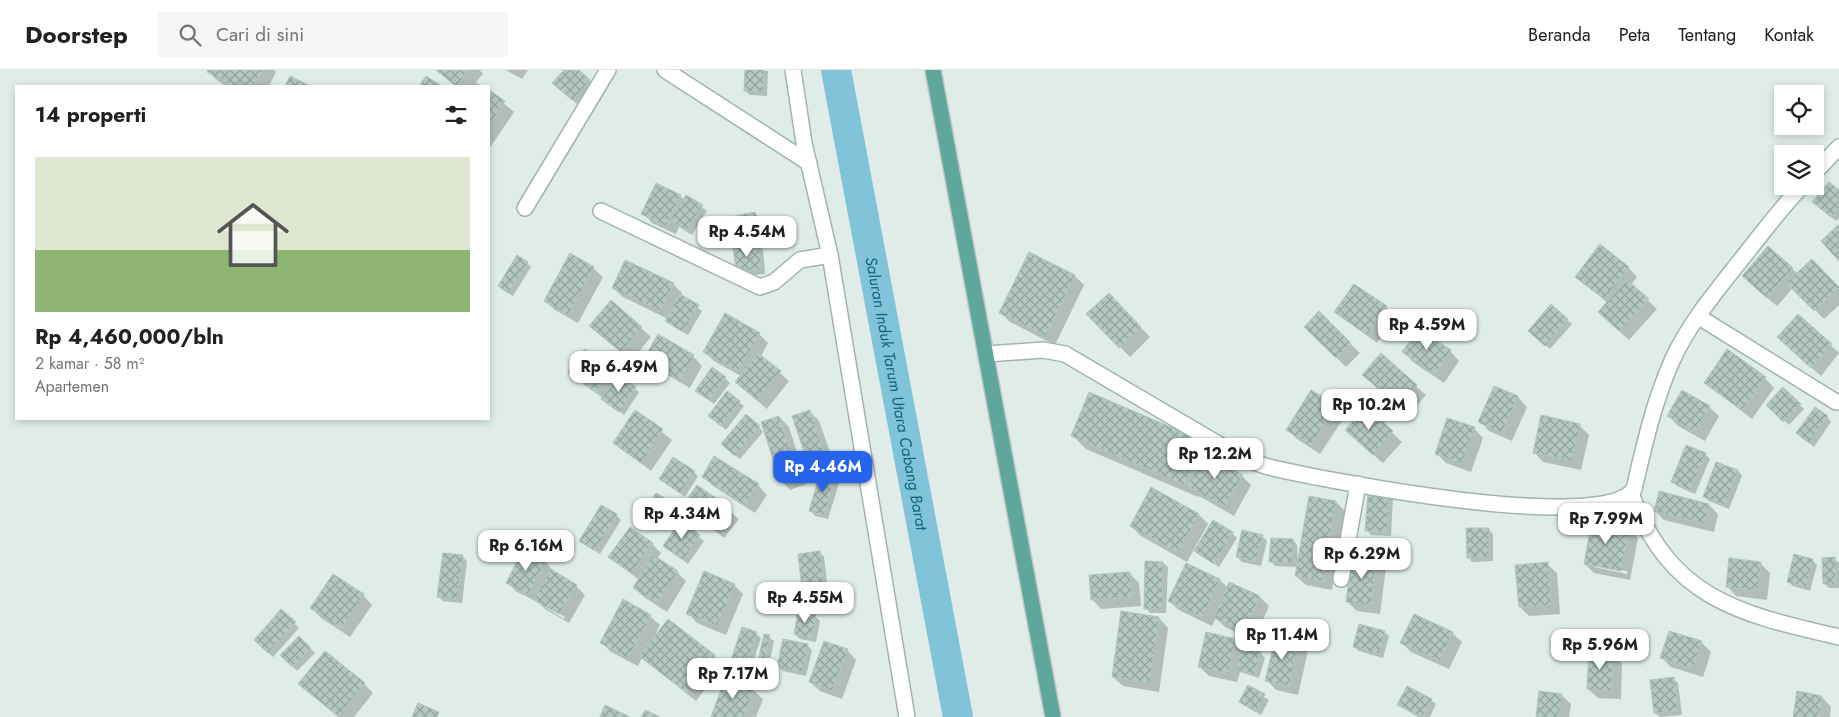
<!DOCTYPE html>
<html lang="id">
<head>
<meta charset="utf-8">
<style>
	:root { --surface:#fff; --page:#f6f6f6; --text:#202124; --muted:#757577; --line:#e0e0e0; --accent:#2563eb }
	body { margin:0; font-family:Jost,sans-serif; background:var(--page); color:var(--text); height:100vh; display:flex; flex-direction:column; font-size:19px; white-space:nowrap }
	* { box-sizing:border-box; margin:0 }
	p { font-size:16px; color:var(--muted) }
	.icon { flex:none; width:28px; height:28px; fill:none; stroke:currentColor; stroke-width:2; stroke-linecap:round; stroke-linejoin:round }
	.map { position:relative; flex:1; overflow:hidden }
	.side { position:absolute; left:15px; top:15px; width:475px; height:335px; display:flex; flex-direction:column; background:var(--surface); border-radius:0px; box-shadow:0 2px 8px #0003 }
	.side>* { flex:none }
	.controls { position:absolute; left:1774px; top:15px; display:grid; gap:10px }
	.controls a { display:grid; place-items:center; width:50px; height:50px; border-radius:0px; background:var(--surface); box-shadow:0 2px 8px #0003; font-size:25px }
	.price { position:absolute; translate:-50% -42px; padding:0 11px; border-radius:10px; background:#fff; color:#222; font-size:16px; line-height:32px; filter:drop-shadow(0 1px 2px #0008) }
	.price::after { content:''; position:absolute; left:50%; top:30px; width:15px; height:11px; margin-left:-8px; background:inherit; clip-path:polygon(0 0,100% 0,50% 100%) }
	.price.selected { background:var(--accent); color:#fff }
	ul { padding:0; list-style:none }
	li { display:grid; align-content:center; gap:10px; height:265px; padding:0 20px }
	li span { display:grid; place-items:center; height:155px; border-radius:0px; color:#555 }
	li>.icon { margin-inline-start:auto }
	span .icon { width:90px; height:90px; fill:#fffc; stroke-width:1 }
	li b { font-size:21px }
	h2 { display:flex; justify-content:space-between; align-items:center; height:60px; padding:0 20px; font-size:21px }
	header { display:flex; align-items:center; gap:30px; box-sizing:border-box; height:70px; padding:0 25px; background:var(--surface); border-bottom:1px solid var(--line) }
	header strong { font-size:24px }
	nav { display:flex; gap:28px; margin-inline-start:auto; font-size:18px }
	.search { width:350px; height:45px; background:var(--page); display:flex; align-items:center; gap:12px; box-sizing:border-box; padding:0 18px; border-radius:0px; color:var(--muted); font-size:19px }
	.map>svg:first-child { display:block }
	.shadow { fill:#0003; fill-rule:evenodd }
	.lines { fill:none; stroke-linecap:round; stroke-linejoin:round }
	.canal { stroke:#81c3d8; stroke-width:30 }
	.building { fill:url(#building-cross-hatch); stroke:#b1c6bf }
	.minor-casing { stroke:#a1b4b0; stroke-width:18 }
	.major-casing { stroke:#c0c9c7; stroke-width:18 }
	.minor { stroke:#fff; stroke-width:15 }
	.major { stroke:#5fa79a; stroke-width:15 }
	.labels { text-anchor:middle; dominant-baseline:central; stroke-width:4.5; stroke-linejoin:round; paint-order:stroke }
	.water-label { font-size:16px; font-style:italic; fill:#126580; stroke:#f0f8f5 }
</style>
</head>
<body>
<header>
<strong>Doorstep</strong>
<div class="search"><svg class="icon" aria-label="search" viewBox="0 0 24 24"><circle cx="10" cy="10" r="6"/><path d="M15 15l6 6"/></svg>Cari di sini</div>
<nav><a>Beranda</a><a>Peta</a><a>Tentang</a><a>Kontak</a></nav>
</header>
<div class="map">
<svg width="1839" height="647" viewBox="0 0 1839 647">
	<defs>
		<pattern id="building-cross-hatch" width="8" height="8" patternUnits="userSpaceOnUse" patternTransform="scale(1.25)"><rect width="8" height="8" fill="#b4c7c1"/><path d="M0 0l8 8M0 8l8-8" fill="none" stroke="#92a39e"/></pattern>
	</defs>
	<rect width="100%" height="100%" fill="#dfece8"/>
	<!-- shadow -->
	<g class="shadow">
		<path d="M209 0H274L276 2 269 16H226L218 11 208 2Z"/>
		<path d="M436 0H480L483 4 476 12 481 16H455Z"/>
		<path d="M506 0H528L522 9Z"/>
		<path d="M566 0H577L594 15 577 34 559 18Z"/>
		<path d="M746 0 768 1 767 26 750 25 745 21Z"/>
		<path d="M489 21 514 42 489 79Z"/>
		<path d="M1839 121V148L1836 151 1818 137Z"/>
		<path d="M680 126 684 130 686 126 707 141 692 165 679 157 676 164 652 153 643 143Z"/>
		<path d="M755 143 759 148 762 159 726 167 721 162Z"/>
		<path d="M758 175 763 180 765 204 742 206 737 201Z"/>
		<path d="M1769 178 1798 204 1812 190 1839 219V235L1824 249 1793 218 1777 236 1753 216Z"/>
		<path d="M1030 184 1075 206 1084 215 1055 275 1010 252 1001 243Z"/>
		<path d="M527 193 531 197 513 226 504 221 499 216Z"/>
		<path d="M1628 197 1637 207 1631 215 1657 239 1629 270 1609 252 1608 233 1577 207Z"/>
		<path d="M593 198 603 207 578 253 555 240 545 231Z"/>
		<path d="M673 214 682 223 681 226 702 241 688 265 671 255 666 251 668 249 623 227 613 218Z"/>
		<path d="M1109 224 1150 267 1130 287 1088 244Z"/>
		<path d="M1386 237 1395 246 1377 273 1336 242Z"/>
		<path d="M1319 243 1360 283 1346 297 1305 257Z"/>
		<path d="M1798 245 1839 283 1821 306 1788 277Z"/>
		<path d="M1567 250 1572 254 1550 279 1534 265Z"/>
		<path d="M641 258 651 267 631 291 600 265Z"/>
		<path d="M759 264 768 273 761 286 789 311 767 339 736 312 741 306 714 291 705 282Z"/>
		<path d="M1450 281 1459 291 1444 313 1413 292 1404 282Z"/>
		<path d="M1381 285 1426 325 1409 345 1373 314Z"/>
		<path d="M693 286 702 296 690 318 655 298 645 289Z"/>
		<path d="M612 300 639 322 624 345 570 302Z"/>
		<path d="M725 308 730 313 714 334 697 321Z"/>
		<path d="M1765 308 1774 318 1752 349 1705 313Z"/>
		<path d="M1494 317 1518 327 1527 337 1512 371 1489 361 1480 351Z"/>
		<path d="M1783 319 1804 339 1789 355 1768 335Z"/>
		<path d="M727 323 744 336 726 360 714 350Z"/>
		<path d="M1335 336 1345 346 1320 384 1297 369 1287 359Z"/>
		<path d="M1709 337 1719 346 1705 371 1678 356 1669 346Z"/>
		<path d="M1366 338 1402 372 1383 393 1356 370Z"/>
		<path d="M636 342 672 370 651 401 615 373Z"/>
		<path d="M810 342 819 351 835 396 818 401 809 392Z"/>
		<path d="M779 347 789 357 807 414 790 420 781 410Z"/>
		<path d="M1827 347 1831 352 1814 377 1797 363Z"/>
		<path d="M1579 355 1589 365 1581 400 1543 392 1534 382Z"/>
		<path d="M759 357 763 362 740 389 727 379Z"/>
		<path d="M1474 358 1483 368 1471 402 1446 393 1436 383Z"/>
		<path d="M1072 365 1203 372 1216 386 1214 390 1242 406 1251 415 1234 446 1199 426 1198 427 1086 379Z"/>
		<path d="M1705 384 1710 389 1695 424 1677 416 1672 412Z"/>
		<path d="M1717 393 1738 401 1742 406 1729 439 1709 431 1704 426Z"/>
		<path d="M694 402 698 406 685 427 660 409Z"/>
		<path d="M835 405 840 410 828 449 815 446 811 441Z"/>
		<path d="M703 407 758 415 767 425 755 443 713 416Z"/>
		<path d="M698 416 739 449 724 468 683 436Z"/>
		<path d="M656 424 676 438 663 461 643 447Z"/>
		<path d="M1389 425 1393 429 1391 466 1371 465 1367 460Z"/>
		<path d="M1336 432 1345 441 1332 520 1306 515 1296 506 1298 497 1275 496 1271 491 1293 470 1297 475 1298 495Z"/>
		<path d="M1709 435 1718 444 1714 462 1664 450 1655 441Z"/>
		<path d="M616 445 621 450 600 484 581 471Z"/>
		<path d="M1199 445 1208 454 1187 492 1141 466 1131 456Z"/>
		<path d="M680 453 704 471 688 494 665 476Z"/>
		<path d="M1629 458 1638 468 1630 510 1594 503 1585 494ZM1594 495 1627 501V504L1594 497Z"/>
		<path d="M1488 459 1493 464V491L1472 492 1468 487Z"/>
		<path d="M1232 463 1237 468 1219 497 1196 481Z"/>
		<path d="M1262 466 1267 471 1261 496 1242 492 1237 487Z"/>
		<path d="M652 474 661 483 657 489 677 502 686 511 667 542 644 527 634 518 639 510 610 487Z"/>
		<path d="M820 483 824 487 828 521 808 523 803 519Z"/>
		<path d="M462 487 467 491 462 533 443 531 439 527Z"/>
		<path d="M1376 488 1386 498 1380 544 1357 541 1348 532Z"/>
		<path d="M1834 489 1839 493V518H1829L1824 513Z"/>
		<path d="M1730 490 1761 494 1770 503 1767 530 1736 526 1727 516Z"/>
		<path d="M1812 490 1817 495 1810 521 1793 516 1788 512Z"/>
		<path d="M545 491 554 502 576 516 585 525 569 553 545 539 538 532 517 522 508 513ZM545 535 565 547 564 549 545 537Z"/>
		<path d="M1163 493 1168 497 1166 543H1150L1146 538Z"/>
		<path d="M1547 494 1557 503 1560 544 1529 546 1520 537Z"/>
		<path d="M1130 504 1139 513 1141 536 1101 539 1092 529Z"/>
		<path d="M1220 510 1228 518 1260 527 1269 536 1254 571 1225 557 1216 548 1212 556 1179 540 1169 531Z"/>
		<path d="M734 515 743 524 726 565 697 553 688 543Z"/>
		<path d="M363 525 372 535 350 567 321 548 312 538Z"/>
		<path d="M281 541 299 558 273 587 255 570Z"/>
		<path d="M650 546 660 555 654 567 714 586 724 595 696 631 642 588 638 596 611 582 602 573Z"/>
		<path d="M815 546 820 551 816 572 800 569 795 564Z"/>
		<path d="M1159 548 1168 558 1159 622 1123 616 1113 607Z"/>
		<path d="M1384 562 1389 566 1383 588 1359 581 1355 577Z"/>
		<path d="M1452 563 1462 572 1449 599 1411 582 1402 573Z"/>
		<path d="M756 564 761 568 749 605 735 600 730 595Z"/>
		<path d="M765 565 774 571 766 609 756 603Z"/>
		<path d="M299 567 315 583 297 601 282 585Z"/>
		<path d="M1235 570 1244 579 1260 583 1265 588 1259 608 1240 602 1237 612 1209 606 1200 597Z"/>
		<path d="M1299 572 1308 581 1298 625 1276 620 1267 610Z"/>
		<path d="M1701 572 1711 582 1703 607 1671 597 1662 588Z"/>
		<path d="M807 575 812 580 806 606 783 601 778 596Z"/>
		<path d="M847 580 856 590 842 629 820 621 810 612Z"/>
		<path d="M1590 583 1613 584 1622 594 1621 629 1598 628 1588 619Z"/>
		<path d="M1673 609 1678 613 1682 645 1660 647 1655 643Z"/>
		<path d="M300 614H364L373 623 354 647H338Z"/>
		<path d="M1248 616 1269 630 1261 645 1240 632Z"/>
		<path d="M753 620 763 629 756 647H713Z"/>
		<path d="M1798 623 1822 627 1831 637 1830 647H1794Z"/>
		<path d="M1561 625 1571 634 1569 647H1538Z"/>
		<path d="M1431 630 1436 634 1430 647H1418L1398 635Z"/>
	</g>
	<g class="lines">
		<!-- canal -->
		<path class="canal" id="s1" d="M836 0 958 647"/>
	</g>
	<!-- building -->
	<g class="building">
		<path d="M208 0H263L254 16H232L207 2Z"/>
		<path d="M436 0H469L456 16Z"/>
		<path d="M564 0H579L590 10 572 30 552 13Z"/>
		<path d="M745 0H764L763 22 744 21Z"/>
		<path d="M290 6 310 16H285Z"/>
		<path d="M426 6 442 16H419Z"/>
		<path d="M489 20 505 31 489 56Z"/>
		<path d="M1829 112 1839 120V137L1831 147 1812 132Z"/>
		<path d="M656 113 681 125 666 156 641 144Z"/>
		<path d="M686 125 703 135 687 161 670 150Z"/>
		<path d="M755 142 758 154 720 163 717 150Z"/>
		<path d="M1839 154V191L1821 171Z"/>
		<path d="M759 174 761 199 736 202 733 176Z"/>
		<path d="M1600 174 1629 197 1604 229 1575 207Z"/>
		<path d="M1768 176 1793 198 1767 228 1742 206Z"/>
		<path d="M1029 182 1075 205 1046 266 999 243Z"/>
		<path d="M570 183 594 197 568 245 544 231Z"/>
		<path d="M517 185 528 192 508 223 498 216Z"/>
		<path d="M1812 189 1839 217 1814 241 1786 213Z"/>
		<path d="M625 190 674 213 660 241 612 218Z"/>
		<path d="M1627 210 1649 229 1619 261 1598 242Z"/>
		<path d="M1354 214 1387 236 1367 265 1334 242Z"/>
		<path d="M1109 223 1141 257 1119 278 1086 244Z"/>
		<path d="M680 224 699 235 683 262 665 251Z"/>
		<path d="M611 230 642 257 621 282 589 256Z"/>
		<path d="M1551 234 1568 249 1545 276 1528 261Z"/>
		<path d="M1319 241 1351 273 1336 288 1304 257Z"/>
		<path d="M725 243 760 263 738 302 703 282Z"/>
		<path d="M1798 244 1832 274 1811 298 1777 267Z"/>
		<path d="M1418 259 1451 280 1435 304 1402 282Z"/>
		<path d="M658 264 694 285 680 310 644 289Z"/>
		<path d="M585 279 613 299 596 323 568 302Z"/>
		<path d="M1727 279 1766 307 1742 340 1704 313Z"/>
		<path d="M758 283 781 301 757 330 735 312Z"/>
		<path d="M1381 283 1417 315 1399 336 1362 305Z"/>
		<path d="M712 297 726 307 709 330 695 321Z"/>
		<path d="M618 305 636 317 619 342 601 329Z"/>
		<path d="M1494 316 1518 326 1502 363 1478 352Z"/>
		<path d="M1783 317 1801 334 1783 352 1766 335Z"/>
		<path d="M1311 320 1336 335 1311 376 1286 360Z"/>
		<path d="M1682 320 1710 336 1695 362 1667 346Z"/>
		<path d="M727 321 740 331 721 356 708 346Z"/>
		<path d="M1089 322 1203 371 1185 415 1071 366Z"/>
		<path d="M1366 337 1393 361 1373 385 1345 360Z"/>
		<path d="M1815 337 1828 346 1809 373 1796 363Z"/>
		<path d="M635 340 663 359 641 393 613 373Z"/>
		<path d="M810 340 826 387 808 393 792 346Z"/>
		<path d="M746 344 760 356 735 386 721 374Z"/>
		<path d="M1541 345 1580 354 1572 391 1533 383Z"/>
		<path d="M779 346 798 405 780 411 761 352Z"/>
		<path d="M1447 348 1475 357 1462 394 1435 384Z"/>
		<path d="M1686 375 1706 383 1690 420 1671 412Z"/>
		<path d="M1206 384 1243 405 1224 437 1187 416Z"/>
		<path d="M714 386 759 414 745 435 702 407Z"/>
		<path d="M673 387 695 401 680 423 659 409Z"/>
		<path d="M1716 392 1738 400 1725 435 1703 427Z"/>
		<path d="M821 400 836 404 824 446 809 441Z"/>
		<path d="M697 415 730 438 715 460 682 436Z"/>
		<path d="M1151 417 1199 444 1178 483 1130 456Z"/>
		<path d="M1659 421 1709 434 1704 454 1654 441Z"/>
		<path d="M1368 422 1389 423 1387 462 1365 461Z"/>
		<path d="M656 423 672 432 658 457 641 447Z"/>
		<path d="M1309 426 1336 431 1322 511 1295 506Z"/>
		<path d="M601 435 617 444 595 481 579 471Z"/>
		<path d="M1213 450 1233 462 1214 494 1194 481Z"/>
		<path d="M1592 450 1629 457 1621 501 1584 494Z"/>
		<path d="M680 451 700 465 683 490 663 476Z"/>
		<path d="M630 457 653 473 631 503 608 487Z"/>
		<path d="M1466 458H1489V487L1467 488Z"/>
		<path d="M1242 460 1263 465 1256 492 1236 487Z"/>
		<path d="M1271 468 1293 469 1292 493 1269 492Z"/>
		<path d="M524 478 546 490 528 525 506 513Z"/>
		<path d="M820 481 825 517 802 519 798 484Z"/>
		<path d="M443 483 463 485 457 530 437 527Z"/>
		<path d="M1352 484 1377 487 1371 535 1346 532Z"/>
		<path d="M1794 484 1813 489 1806 517 1787 512Z"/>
		<path d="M653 485 678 501 657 533 633 518Z"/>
		<path d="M1835 487 1836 514H1823L1822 488Z"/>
		<path d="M1729 488 1761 492 1758 521 1726 517Z"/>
		<path d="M1145 491 1163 492 1162 539H1144Z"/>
		<path d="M1548 492 1551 535 1519 537 1515 495Z"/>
		<path d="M1186 493 1220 509 1202 548 1168 531Z"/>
		<path d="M551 499 577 515 559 544 534 530Z"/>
		<path d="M704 501 735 514 717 556 686 544Z"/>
		<path d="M1130 502 1132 527 1091 530 1089 505Z"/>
		<path d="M333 504 364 524 341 559 310 538Z"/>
		<path d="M1229 512 1260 526 1245 562 1214 548Z"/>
		<path d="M623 529 651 545 628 588 600 573Z"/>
		<path d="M281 539 296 552 268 583 254 570Z"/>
		<path d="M798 541 816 545 812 568 794 564Z"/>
		<path d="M1121 541 1159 547 1150 613 1112 607Z"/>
		<path d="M1414 544 1453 562 1440 591 1400 573Z"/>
		<path d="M668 549 715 585 687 623 639 586Z"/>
		<path d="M1359 554 1385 561 1379 584 1353 577Z"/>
		<path d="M742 557 757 562 745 601 729 596Z"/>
		<path d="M1669 561 1702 571 1693 599 1660 588Z"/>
		<path d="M1206 562 1236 569 1228 604 1198 597Z"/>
		<path d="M764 564 770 565 761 605 755 604Z"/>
		<path d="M1276 565 1299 571 1289 616 1265 611Z"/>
		<path d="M299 566 311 578 292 597 280 585Z"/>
		<path d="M783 569 808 574 802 602 777 597Z"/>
		<path d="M824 571 848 579 832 621 809 612Z"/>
		<path d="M1243 577 1261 582 1254 605 1236 599Z"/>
		<path d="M325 581 365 613 338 646 298 614Z"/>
		<path d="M1589 582 1613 583 1611 621 1587 619Z"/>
		<path d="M1674 607 1678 641 1654 643 1650 610Z"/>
		<path d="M725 608 754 618 744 647H711Z"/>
		<path d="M1248 615 1265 624 1256 642 1239 632Z"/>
		<path d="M1407 616 1432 629 1423 647 1397 635Z"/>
		<path d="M1539 621 1562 624 1559 647H1536Z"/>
		<path d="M1797 621 1822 626 1819 647H1793Z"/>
		<path d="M418 633 439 642 437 647H412Z"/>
		<path d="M605 635 630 647H600Z"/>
		<path d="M645 640 660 647H641Z"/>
	</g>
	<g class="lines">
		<defs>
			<g id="minor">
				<path d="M665 0 809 93"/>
				<path d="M793 0 804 73 830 185 907 647"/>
				<path d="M1815 102 1839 77"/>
				<path d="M525 138 608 0"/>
				<path d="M601 141 760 217 774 212 800 190 830 185"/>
				<path d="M1699 247 1836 332"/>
				<path d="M987 284 1043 280 1065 284 1237 385C1247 389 1258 394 1269 397 1324 410 1603 465 1634 419 1644 376 1654 331 1672 291 1687 257 1713 225 1736 196 1758 169 1778 141 1802 116"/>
				<path d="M1631 423C1670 529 1739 544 1839 567"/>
				<path d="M1341 509 1358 414"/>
			</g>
			<path id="major" d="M933 0 1053 647"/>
		</defs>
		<!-- minor casing -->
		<use href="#minor" class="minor-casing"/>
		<!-- major casing -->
		<use href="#major" class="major-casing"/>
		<!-- minor -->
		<use href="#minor" class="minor"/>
		<!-- major -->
		<use href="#major" class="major"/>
	</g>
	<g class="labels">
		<!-- water labels -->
		<g class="water-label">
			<text stroke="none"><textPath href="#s1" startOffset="329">Saluran Induk Tarum Utara Cabang Barat</textPath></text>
		</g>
	</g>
</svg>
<div class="controls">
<a><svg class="icon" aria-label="locate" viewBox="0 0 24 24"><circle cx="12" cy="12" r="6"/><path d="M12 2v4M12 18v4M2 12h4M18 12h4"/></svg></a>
<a><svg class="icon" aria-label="layers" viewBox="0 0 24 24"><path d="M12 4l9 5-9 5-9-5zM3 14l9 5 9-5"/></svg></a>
</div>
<b class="price" style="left:747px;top:188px">Rp 4.54M</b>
<b class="price" style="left:1427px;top:281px">Rp 4.59M</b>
<b class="price" style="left:619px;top:323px">Rp 6.49M</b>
<b class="price" style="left:1369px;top:361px">Rp 10.2M</b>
<b class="price" style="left:1215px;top:410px">Rp 12.2M</b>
<b class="price selected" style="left:823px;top:423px">Rp 4.46M</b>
<b class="price" style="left:682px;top:470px">Rp 4.34M</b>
<b class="price" style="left:1606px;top:475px">Rp 7.99M</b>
<b class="price" style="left:526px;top:502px">Rp 6.16M</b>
<b class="price" style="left:1362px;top:510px">Rp 6.29M</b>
<b class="price" style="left:805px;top:554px">Rp 4.55M</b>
<b class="price" style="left:1282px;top:591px">Rp 11.4M</b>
<b class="price" style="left:1600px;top:601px">Rp 5.96M</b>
<b class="price" style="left:733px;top:630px">Rp 7.17M</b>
<section class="side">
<h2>14 properti<svg class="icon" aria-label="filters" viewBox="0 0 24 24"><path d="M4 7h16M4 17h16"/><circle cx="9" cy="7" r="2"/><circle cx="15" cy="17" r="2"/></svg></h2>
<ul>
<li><span style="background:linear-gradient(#dfe7d0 60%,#8fb573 0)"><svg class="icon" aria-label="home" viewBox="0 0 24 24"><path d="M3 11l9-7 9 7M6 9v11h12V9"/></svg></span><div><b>Rp 4,460,000/bln</b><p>2 kamar · 58 m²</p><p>Apartemen</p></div></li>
</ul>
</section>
</div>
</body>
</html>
